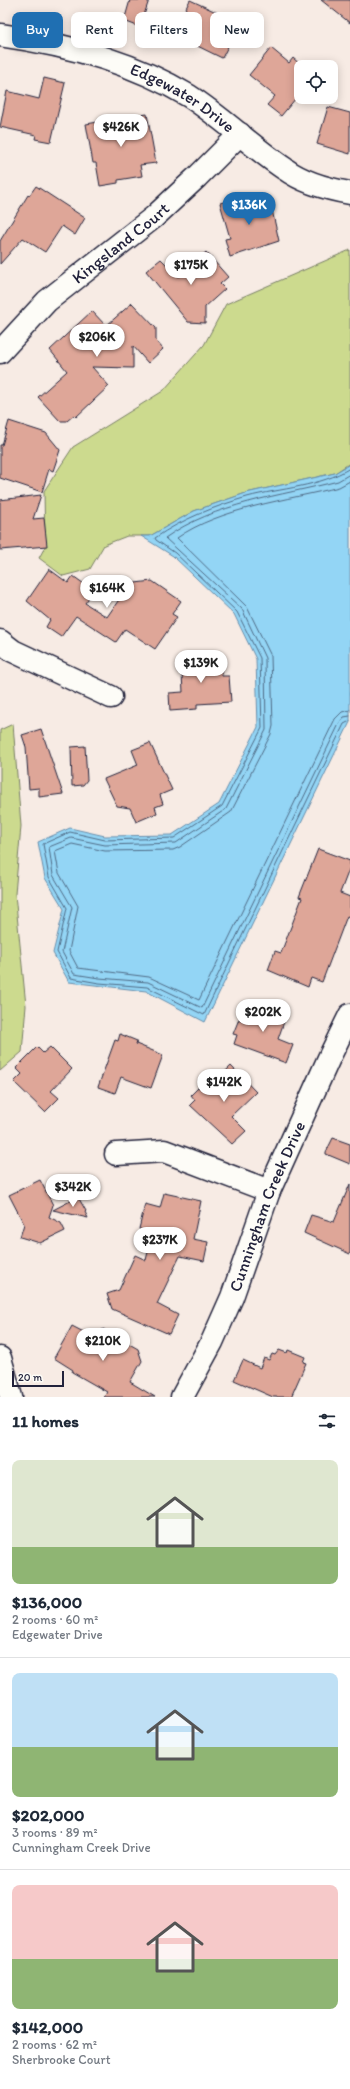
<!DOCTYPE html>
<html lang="en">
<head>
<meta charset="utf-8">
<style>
	:root { --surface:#fff; --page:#f6f6f7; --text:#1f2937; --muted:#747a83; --line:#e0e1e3; --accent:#1f6fb2 }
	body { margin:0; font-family:Itim,sans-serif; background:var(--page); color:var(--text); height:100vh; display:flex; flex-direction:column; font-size:15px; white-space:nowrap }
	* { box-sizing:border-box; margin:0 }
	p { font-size:13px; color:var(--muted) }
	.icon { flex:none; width:22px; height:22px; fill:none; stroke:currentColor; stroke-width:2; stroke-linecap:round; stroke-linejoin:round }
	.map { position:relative; height:1397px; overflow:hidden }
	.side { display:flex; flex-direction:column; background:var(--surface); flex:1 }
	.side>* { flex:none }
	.banner { position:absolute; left:12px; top:12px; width:326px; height:36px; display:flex; gap:8px }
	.tools { position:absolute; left:294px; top:60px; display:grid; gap:8px }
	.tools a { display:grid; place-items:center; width:44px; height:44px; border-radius:8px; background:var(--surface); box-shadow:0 2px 10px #0003; font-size:20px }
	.scale { position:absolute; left:12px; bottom:10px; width:52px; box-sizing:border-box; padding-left:4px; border:2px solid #22223b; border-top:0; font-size:11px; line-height:14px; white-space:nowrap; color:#22223b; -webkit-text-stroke:3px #fdfcf7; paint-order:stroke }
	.price { position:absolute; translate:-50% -34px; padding:0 9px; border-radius:14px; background:#fff; color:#222; font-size:13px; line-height:26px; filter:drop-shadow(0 1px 2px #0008) }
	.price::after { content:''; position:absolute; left:50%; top:24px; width:12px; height:9px; margin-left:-6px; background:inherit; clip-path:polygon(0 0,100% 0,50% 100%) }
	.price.active { background:var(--accent); color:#fff }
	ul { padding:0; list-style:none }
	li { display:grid; align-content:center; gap:8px; height:212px; padding:0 12px }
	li+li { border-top:1px solid var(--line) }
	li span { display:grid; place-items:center; height:124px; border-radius:8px; color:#555 }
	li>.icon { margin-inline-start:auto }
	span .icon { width:72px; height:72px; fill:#fffc; stroke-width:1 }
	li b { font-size:17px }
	h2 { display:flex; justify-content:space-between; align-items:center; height:48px; padding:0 12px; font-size:17px }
	.pill { padding:0 14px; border-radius:8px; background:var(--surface); box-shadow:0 2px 10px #0003; font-size:14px; line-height:36px }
	.pill.active { background:var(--accent); color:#fff }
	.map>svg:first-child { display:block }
	.green { fill:#ccda8e; stroke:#777e64 }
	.water { fill:#93d5f5; stroke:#668dab }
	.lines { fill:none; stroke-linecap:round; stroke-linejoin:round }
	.shore { stroke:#4f6a85; stroke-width:1 }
	.building { fill:#dea698; stroke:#22223b }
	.minor-casing { stroke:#22223b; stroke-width:25 }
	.major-casing { stroke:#22223b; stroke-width:25 }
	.minor { stroke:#fdfcf7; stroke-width:22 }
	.major { stroke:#fdfcf7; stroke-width:22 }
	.labels { text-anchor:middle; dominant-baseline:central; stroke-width:3; stroke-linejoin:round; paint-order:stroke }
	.street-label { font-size:17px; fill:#22223b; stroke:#fdfcf7 }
</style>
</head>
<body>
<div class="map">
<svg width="350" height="1397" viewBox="0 0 350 1397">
	<rect width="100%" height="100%" fill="#f7ebe4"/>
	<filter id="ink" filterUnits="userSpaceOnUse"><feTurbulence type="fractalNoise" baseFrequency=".025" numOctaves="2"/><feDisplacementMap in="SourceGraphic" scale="8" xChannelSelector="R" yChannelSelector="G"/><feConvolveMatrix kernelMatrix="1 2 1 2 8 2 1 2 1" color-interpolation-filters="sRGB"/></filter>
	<g filter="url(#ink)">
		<!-- green -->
		<g class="green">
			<path d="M350 250V463L335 473 246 493 194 511 150 536H127L104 545 90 569 63 576 39 558 45 547 44 491 73 447 163 391 204 345 226 304Z"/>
			<path d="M13 724 21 826 15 894 26 1006 22 1052 0 1071V730Z"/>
		</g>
		<!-- water -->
		<path class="water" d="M350 464V722L205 1022 146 991 69 982 53 953 64 909 45 878 38 842 70 828 105 836 172 835 219 804 258 727 256 659 234 614 173 556 141 536H150L194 511 246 493 335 473Z"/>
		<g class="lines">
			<!-- shore -->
			<g class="shore">
				<path d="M350 468C320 487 281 488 247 497 216 506 182 519 155 538L156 540 175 553 237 612 260 658 262 728 222 806 174 838 105 840 70 832 43 844 49 877 67 908 57 952 71 978 99 983 147 987 204 1015 344 724 350 721"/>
				<path d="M350 474 338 481C281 496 214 503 165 538L242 609 265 658 266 730 226 809 176 843 105 845 71 838 49 847 53 875 72 907 62 952 74 974 99 978 148 982 202 1008 340 722 344 717 350 716"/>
				<path d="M350 481 339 487C289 500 219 508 177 538L247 607 271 656 273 726 271 734 231 812 180 847 173 850 105 851 72 844 55 851 59 873 78 906 69 951 78 968 149 977 199 1000 335 719 342 712 350 710"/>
			</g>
		</g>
		<!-- building -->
		<g class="building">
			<path d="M130 0H149L140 27 124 21Z"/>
			<path d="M190 0 240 23 222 58 173 34Z"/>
			<path d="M321 0H350V23Z"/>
			<path d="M271 48 289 63 293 58 301 65V92L281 116 267 105 275 96 249 75Z"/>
			<path d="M44 78 65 83 51 142 35 139 36 135 0 127 7 91 39 99Z"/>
			<path d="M328 107 350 113V154L317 144Z"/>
			<path d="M147 114 156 163 140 165 142 176 118 180V183L100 186 96 163H93L86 124Z"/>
			<path d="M36 186 85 218 75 235 62 226 45 252 23 238 0 264V241L28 195 29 196Z"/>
			<path d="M240 198 243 209 270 201 279 241 230 257 225 239 230 238 220 203Z"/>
			<path d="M206 252 228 277 220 284 225 289 205 307V323L188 322 146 271 161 259 179 277Z"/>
			<path d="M132 303 156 328V341L163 349 148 363 133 346V368L92 367 109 386 76 417 74 415 67 421H60L38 397 67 371 50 350 92 311 106 326Z"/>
			<path d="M9 421 46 433 60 450 53 471 49 469 42 492 0 478V445H2Z"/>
			<path d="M41 495 33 519 44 518 47 546 0 550V500Z"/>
			<path d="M49 569 68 583 73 576 94 591 85 603 107 617 127 588V584L152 581 181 601 172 614 177 617 155 649 125 629 116 642 76 616 61 637 46 627 50 620 27 601Z"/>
			<path d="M205 654 206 659 221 658 222 676H229L231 702 197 704V709L170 711 169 693 183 692 181 656Z"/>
			<path d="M41 729 63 794 39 797V788L29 789 26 747 22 735Z"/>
			<path d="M150 743 172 790 160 795 163 804 155 807 157 813 136 822 130 808 117 806 104 779 138 765 132 750Z"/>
			<path d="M85 746 87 780 83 785 72 786 71 747Z"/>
			<path d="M318 849 350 861V867L340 893 350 897V917L347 916 322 982 311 978 308 987 268 970 275 951 281 953 302 898 299 897Z"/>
			<path d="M252 1003 286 1016 278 1039 293 1045 286 1063 234 1044 237 1035 233 1034 239 1019 245 1021Z"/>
			<path d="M120 1034 137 1041 136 1044 163 1055 151 1088 121 1077 115 1093 98 1087 115 1040 118 1041Z"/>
			<path d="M37 1047 43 1053 50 1047 72 1069 51 1091 59 1098 45 1112 14 1082 22 1074 16 1068Z"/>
			<path d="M231 1066 256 1092 231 1116 246 1131 232 1144 190 1105 195 1100 191 1095 203 1083 208 1088Z"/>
			<path d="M333 1138 350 1144V1164L326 1154V1152Z"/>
			<path d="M40 1180 53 1205 49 1217 61 1223 65 1231 40 1243 20 1237 24 1224 9 1195Z"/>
			<path d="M350 1184V1254L304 1233 311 1215 334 1222Z"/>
			<path d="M164 1193 201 1201 193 1239 208 1242 204 1261 180 1256 157 1304 178 1315 169 1334 112 1309 107 1294 119 1290 135 1255 146 1260 153 1232 139 1229 145 1204 160 1208Z"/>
			<path d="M78 1197 86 1211 85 1212 88 1218 53 1210Z"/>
			<path d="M72 1326 97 1339 103 1329 138 1349 142 1361 130 1382 155 1397H104L107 1392 72 1372 73 1370 54 1358Z"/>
			<path d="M279 1350 287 1353 288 1350 305 1357 303 1362 306 1363 291 1397H273L234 1380 243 1360 260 1368 264 1358 269 1360 272 1354 275 1355Z"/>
		</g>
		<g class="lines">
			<defs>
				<g id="minor">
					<path id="s1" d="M0 35C64 44 133 62 189 96 223 118 252 147 285 169 304 183 327 189 350 193"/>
					<path id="s2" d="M0 352 47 301 154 217 197 177 240 134"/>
					<path d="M0 641 13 651 111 697"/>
					<path d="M116 1154 164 1151 269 1191"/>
					<path id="s3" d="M182 1397 212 1342 232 1297 269 1191 329 1058 350 1015"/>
				</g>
				<path id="major" d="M0 1358 11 1397"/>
			</defs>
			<!-- minor casing -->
			<use href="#minor" class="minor-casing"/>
			<!-- major casing -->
			<use href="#major" class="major-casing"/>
			<!-- minor -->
			<use href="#minor" class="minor"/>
			<!-- major -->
			<use href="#major" class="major"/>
		</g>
	</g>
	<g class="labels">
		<!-- street labels -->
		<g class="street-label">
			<text stroke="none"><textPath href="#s1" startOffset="195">Edgewater Drive</textPath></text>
			<text stroke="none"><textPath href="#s2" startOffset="163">Kingsland Court</textPath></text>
			<text stroke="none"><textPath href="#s3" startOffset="209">Cunningham Creek Drive</textPath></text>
		</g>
	</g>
</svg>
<div class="tools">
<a><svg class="icon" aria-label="locate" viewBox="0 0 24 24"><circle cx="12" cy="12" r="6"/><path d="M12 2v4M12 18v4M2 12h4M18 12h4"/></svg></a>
</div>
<div class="scale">20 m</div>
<b class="price" style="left:121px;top:148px">$426K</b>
<b class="price active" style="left:249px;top:226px">$136K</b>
<b class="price" style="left:191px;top:286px">$175K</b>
<b class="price" style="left:97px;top:358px">$206K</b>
<b class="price" style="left:107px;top:609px">$164K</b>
<b class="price" style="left:201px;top:684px">$139K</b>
<b class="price" style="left:263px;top:1033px">$202K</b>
<b class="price" style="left:224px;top:1103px">$142K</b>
<b class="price" style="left:73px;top:1208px">$342K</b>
<b class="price" style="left:160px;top:1261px">$237K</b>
<b class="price" style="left:103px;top:1362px">$210K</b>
<div class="banner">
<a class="pill active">Buy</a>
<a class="pill">Rent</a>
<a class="pill">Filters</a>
<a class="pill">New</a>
</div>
</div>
<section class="side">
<h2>11 homes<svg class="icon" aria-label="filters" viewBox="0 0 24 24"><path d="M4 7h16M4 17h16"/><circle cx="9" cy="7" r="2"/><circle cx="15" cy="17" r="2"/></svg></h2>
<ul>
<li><span style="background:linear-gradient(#dfe7d0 70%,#8fb573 0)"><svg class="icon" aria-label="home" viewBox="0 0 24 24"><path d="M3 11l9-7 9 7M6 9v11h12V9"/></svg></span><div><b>$136,000</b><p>2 rooms · 60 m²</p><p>Edgewater Drive</p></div></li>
<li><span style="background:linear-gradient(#bfe0f5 60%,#8fb573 0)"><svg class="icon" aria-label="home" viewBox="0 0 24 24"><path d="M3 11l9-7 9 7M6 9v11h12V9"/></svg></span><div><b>$202,000</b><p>3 rooms · 89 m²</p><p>Cunningham Creek Drive</p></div></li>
<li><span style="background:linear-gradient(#f6c9c9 60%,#8fb573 0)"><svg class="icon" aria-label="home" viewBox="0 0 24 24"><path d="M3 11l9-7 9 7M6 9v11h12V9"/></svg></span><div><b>$142,000</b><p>2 rooms · 62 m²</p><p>Sherbrooke Court</p></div></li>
</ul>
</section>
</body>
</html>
